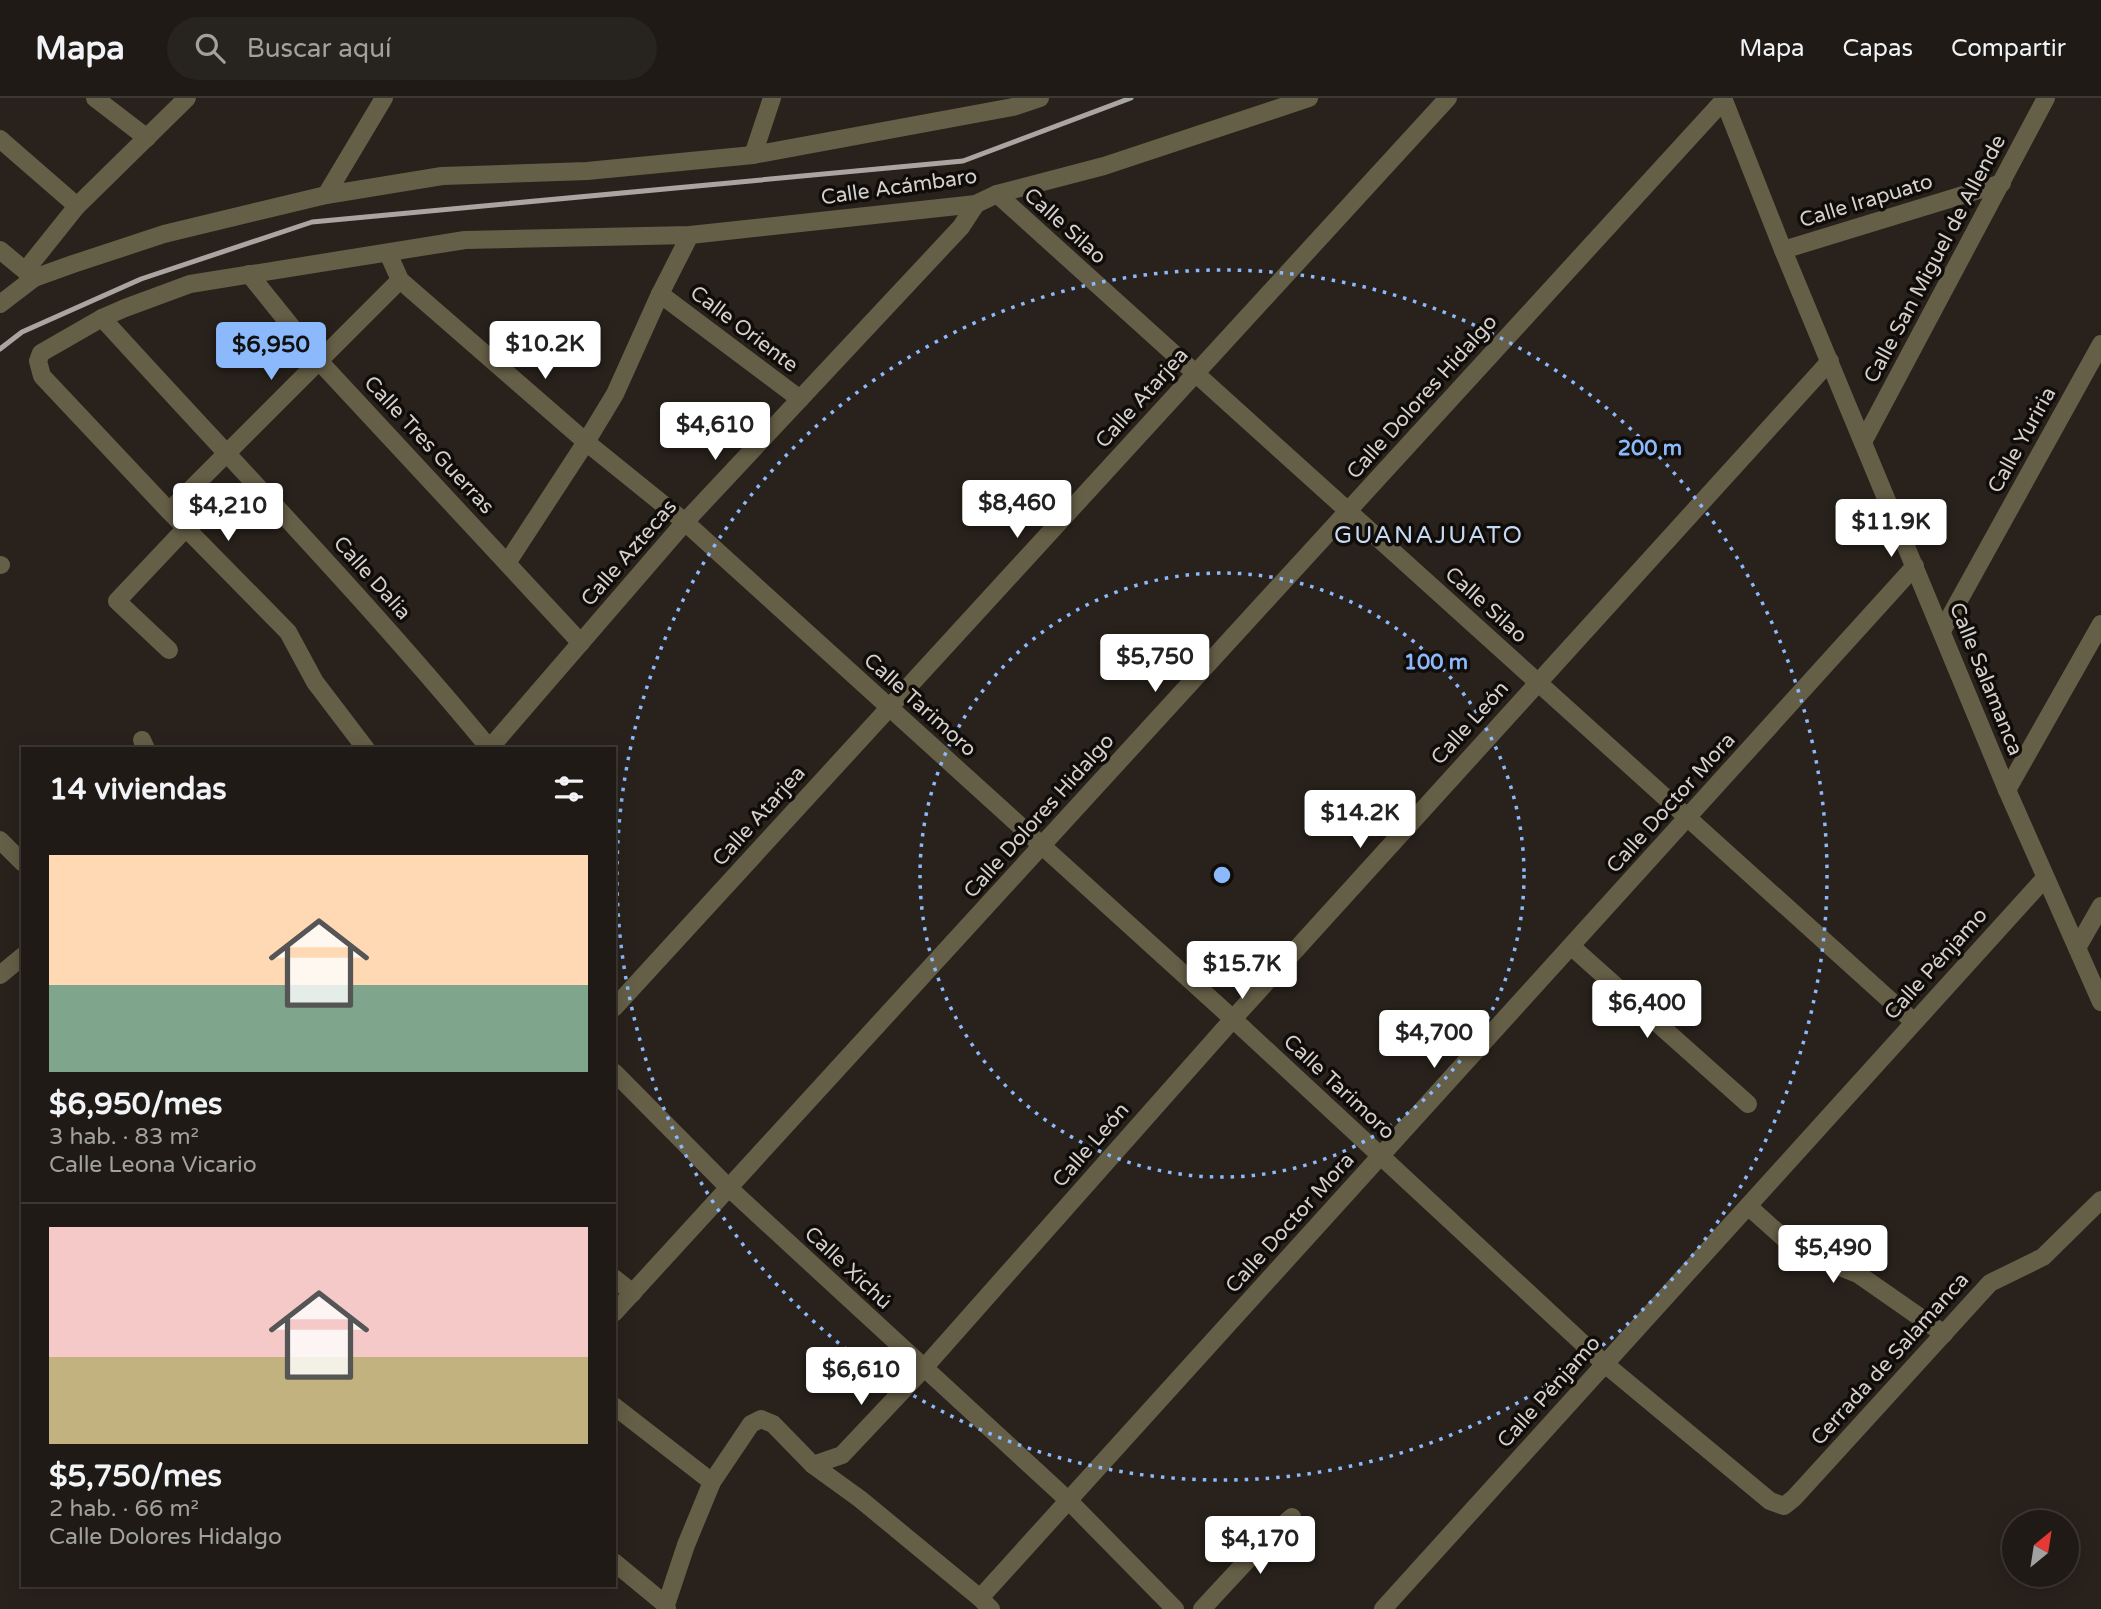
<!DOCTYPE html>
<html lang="es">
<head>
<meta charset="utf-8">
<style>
	:root { --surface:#1f1a15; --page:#27231e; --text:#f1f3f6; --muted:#a1a1a0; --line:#3c3834; --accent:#8bb9fc }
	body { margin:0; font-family:"Varela Round",sans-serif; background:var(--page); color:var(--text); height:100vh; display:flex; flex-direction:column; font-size:26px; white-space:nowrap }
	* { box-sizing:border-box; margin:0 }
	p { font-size:23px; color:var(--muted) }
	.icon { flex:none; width:38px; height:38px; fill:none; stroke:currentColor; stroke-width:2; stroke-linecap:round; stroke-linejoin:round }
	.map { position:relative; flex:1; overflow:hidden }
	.side { position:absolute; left:21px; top:649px; width:595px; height:840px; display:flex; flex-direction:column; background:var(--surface); border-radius:0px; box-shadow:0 4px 18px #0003,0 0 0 2px var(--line) }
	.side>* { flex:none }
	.needle { width:46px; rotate:30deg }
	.tools { position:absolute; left:2002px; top:1412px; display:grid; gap:14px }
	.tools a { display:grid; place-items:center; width:77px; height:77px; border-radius:50%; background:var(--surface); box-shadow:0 4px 18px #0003,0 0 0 2px var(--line); font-size:35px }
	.price { position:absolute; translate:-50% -60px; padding:0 16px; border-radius:7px; background:#fff; color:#222; font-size:23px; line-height:46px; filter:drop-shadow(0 2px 4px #0008) }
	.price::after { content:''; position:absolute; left:50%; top:42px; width:21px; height:16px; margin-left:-10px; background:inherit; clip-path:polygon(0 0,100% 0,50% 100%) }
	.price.active { background:var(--accent); color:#111 }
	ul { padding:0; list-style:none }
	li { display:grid; align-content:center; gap:14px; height:371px; padding:0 28px }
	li+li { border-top:2px solid var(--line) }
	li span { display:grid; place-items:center; height:217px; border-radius:0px; color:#555 }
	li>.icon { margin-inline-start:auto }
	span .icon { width:126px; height:126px; fill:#fffc; stroke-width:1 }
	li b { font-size:30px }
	h2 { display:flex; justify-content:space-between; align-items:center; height:84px; padding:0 28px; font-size:30px }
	header { display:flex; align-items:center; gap:42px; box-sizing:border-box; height:98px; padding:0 35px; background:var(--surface); border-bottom:2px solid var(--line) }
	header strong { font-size:33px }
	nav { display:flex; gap:38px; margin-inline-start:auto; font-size:24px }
	.search { width:490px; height:63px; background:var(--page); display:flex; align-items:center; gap:18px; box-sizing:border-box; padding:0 24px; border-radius:38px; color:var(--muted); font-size:26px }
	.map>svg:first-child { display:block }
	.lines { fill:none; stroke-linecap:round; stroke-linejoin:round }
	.street { stroke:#665f47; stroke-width:18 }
	.rail { stroke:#aaa5a0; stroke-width:5 }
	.ring { fill:none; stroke:#8bb9fc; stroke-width:3.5; stroke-dasharray:3.5 7 }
	.labels { text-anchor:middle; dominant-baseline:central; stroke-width:7; stroke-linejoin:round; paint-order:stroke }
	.street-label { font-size:21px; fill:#d5d0cc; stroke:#0f0c09 }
	.quarter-label { font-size:24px; letter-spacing:2px; fill:#c8d9f3; stroke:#0f0c09 }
	.centre { fill:#8bb9fc; stroke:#0f0c09; stroke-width:3.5 }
	.ring-label { font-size:21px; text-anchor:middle; font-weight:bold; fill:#8bb9fc; stroke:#0f0c09; stroke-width:7; stroke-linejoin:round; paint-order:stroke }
</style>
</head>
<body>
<header>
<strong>Mapa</strong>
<div class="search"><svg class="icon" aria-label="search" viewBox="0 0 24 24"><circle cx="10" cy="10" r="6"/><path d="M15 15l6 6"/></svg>Buscar aquí</div>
<nav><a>Mapa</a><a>Capas</a><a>Compartir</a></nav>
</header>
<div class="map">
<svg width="2101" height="1511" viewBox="0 0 2101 1511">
	<rect width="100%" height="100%" fill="#29221c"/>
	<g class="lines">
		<!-- street -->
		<g class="street">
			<path d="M95 0 147 40"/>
			<path d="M1723 0 1783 152 2007 692 2101 904"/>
			<path d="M0 41 77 108"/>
			<path d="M753 57 772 0"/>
			<path d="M997 96 1914 924"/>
			<path d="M326 97 384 0"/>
			<path d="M0 152 34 180"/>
			<path d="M1783 152 2002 85"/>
			<path d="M388 155 400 182 586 344 685 424 1233 921 1605 1266 1770 1403 1784 1408 1794 1400 1990 1185 2043 1159 2101 1102"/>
			<path d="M25 173 77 108 187 0"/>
			<path d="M249 176 319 263 581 545"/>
			<path d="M660 196 800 301"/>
			<path d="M0 206 34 180 73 166 164 136 326 97 442 78 587 73 753 57 1013 9 1040 0"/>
			<path d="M102 220C232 363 367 502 490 651"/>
			<path d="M1863 344 2046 0"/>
			<path d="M169 413 400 182"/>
			<path d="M507 465 586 344 615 296 660 196 690 137"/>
			<path d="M0 467H1"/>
			<path d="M1942 533 2101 246"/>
			<path d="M169 552 117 503 186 430"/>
			<path d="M142 642 146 651"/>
			<path d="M366 651 315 584 288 534 169 413 42 278 38 263 41 255 102 220 125 210 190 186 465 142 690 137 976 106 997 96 1104 68 1309 0"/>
			<path d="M489 651 685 424 961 129 976 106"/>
			<path d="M2007 692 2101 526"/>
			<path d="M0 742 23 765"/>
			<path d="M1572 849 1748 1006"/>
			<path d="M2077 850 2101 808"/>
			<path d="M0 877 23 858"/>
			<path d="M614 910 1448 0"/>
			<path d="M614 974 729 1090 1069 1403 1175 1511"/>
			<path d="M1748 1108 1797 1152 1858 1176 1944 1236"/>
			<path d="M614 1180 633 1195"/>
			<path d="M614 1215 1724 2"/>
			<path d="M614 1308 712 1384"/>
			<path d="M813 1367 842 1357 923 1271 1233 921 1830 263"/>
			<path d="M614 1464 666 1507"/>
			<path d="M980 1500 1915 468"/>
			<path d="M667 1511 666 1507 686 1447 712 1384 751 1326 761 1321 773 1326 813 1367 860 1401 980 1500 991 1511"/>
			<path d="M1202 1511 1267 1441 1292 1419"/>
			<path d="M1383 1511 2045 780"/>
		</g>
		<!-- rail -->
		<path class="rail" d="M0 251 22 234 141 181 312 124 963 63 1131 0"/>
	</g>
	<!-- distance rings -->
	<g class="ring">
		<circle cx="1222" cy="777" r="302"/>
		<circle cx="1222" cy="777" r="605"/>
	</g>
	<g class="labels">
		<!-- street labels -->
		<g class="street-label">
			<text transform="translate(899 89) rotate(-8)">Calle Acámbaro</text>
			<text transform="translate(1866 103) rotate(-17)">Calle Irapuato</text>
			<text transform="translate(1065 128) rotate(42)">Calle Silao</text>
			<text transform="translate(1935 161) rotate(-62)">Calle San Miguel de Allende</text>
			<text transform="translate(744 231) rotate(37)">Calle Oriente</text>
			<text transform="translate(1422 299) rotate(-48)">Calle Dolores Hidalgo</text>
			<text transform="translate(1142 300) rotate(-48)">Calle Atarjea</text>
			<text transform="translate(2022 342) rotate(-61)">Calle Yuriria</text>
			<text transform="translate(429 347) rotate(47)">Calle Tres Guerras</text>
			<text transform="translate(629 455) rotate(-49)">Calle Aztecas</text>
			<text transform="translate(372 480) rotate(48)">Calle Dalia</text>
			<text transform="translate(1486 507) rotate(42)">Calle Silao</text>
			<text transform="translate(1986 581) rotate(68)">Calle Salamanca</text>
			<text transform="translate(920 607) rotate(42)">Calle Tarimoro</text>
			<text transform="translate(1470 625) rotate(-48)">Calle León</text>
			<text transform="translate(1671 705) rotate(-48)">Calle Doctor Mora</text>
			<text transform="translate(759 718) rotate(-48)">Calle Atarjea</text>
			<text transform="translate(1039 718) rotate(-48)">Calle Dolores Hidalgo</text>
			<text transform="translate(1936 866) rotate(-48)">Calle Pénjamo</text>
			<text transform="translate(1339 989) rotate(43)">Calle Tarimoro</text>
			<text transform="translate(1091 1047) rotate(-49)">Calle León</text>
			<text transform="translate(1290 1125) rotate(-48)">Calle Doctor Mora</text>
			<text transform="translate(848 1170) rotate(43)">Calle Xichú</text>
			<text transform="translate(1890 1261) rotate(-48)">Cerrada de Salamanca</text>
			<text transform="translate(1549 1294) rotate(-48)">Calle Pénjamo</text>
		</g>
		<!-- quarter labels -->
		<g class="quarter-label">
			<text x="1429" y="437">GUANAJUATO</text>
		</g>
	</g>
	<circle cx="1222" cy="777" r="10" class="centre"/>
	<g class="ring-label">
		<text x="1650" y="357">200 m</text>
		<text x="1436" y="571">100 m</text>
	</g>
</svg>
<div class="tools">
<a><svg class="needle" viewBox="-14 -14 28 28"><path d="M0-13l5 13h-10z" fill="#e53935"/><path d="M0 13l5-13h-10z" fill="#a1a1a0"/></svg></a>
</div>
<b class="price" style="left:545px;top:283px">$10.2K</b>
<b class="price active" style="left:271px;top:284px">$6,950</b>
<b class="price" style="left:715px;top:364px">$4,610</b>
<b class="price" style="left:1017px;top:442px">$8,460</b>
<b class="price" style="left:228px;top:445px">$4,210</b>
<b class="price" style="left:1891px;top:461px">$11.9K</b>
<b class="price" style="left:1155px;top:596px">$5,750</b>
<b class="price" style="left:1360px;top:752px">$14.2K</b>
<b class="price" style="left:1242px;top:903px">$15.7K</b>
<b class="price" style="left:1647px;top:942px">$6,400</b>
<b class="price" style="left:1434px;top:972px">$4,700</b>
<b class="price" style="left:1833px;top:1187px">$5,490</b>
<b class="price" style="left:861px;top:1309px">$6,610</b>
<b class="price" style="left:1260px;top:1478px">$4,170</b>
<section class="side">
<h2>14 viviendas<svg class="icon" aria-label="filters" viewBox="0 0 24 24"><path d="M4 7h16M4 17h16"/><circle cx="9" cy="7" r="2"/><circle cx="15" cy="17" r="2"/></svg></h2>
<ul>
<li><span style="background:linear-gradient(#ffd9b3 60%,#7fa58c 0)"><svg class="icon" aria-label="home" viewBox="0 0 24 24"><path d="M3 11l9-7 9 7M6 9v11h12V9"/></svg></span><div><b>$6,950/mes</b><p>3 hab. · 83 m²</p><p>Calle Leona Vicario</p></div></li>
<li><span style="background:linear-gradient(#f6c9c9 60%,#c2b280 0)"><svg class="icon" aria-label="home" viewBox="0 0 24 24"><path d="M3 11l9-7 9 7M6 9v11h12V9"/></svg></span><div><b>$5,750/mes</b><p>2 hab. · 66 m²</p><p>Calle Dolores Hidalgo</p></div></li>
</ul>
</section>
</div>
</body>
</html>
